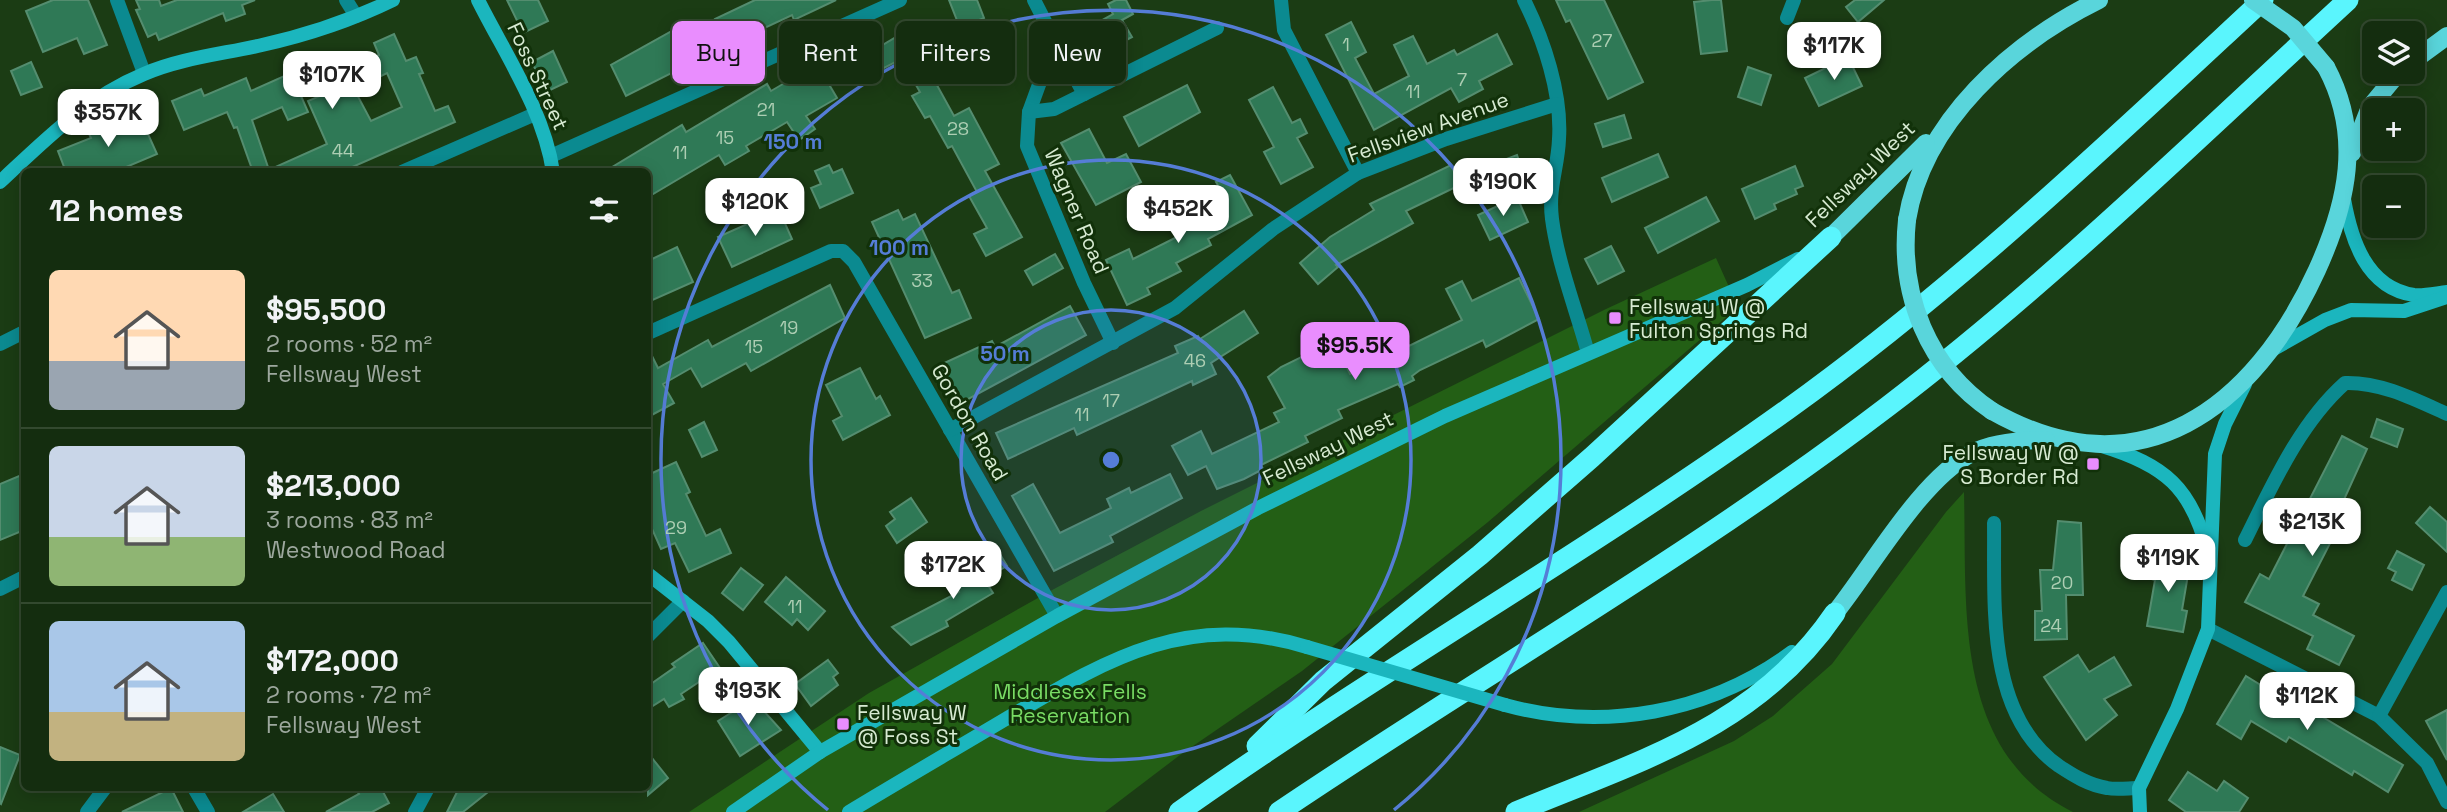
<!DOCTYPE html>
<html lang="en">
<head>
<meta charset="utf-8">
<style>
	:root { --surface:#142d0f; --page:#1d3518; --text:#f1f3f6; --muted:#9da89e; --line:#33492f; --accent:#e98dfe }
	body { margin:0; font-family:"Space Grotesk",sans-serif; background:var(--page); color:var(--text); height:100vh; display:flex; flex-direction:column; font-size:26px; white-space:nowrap }
	* { box-sizing:border-box; margin:0 }
	p { font-size:23px; color:var(--muted) }
	.icon { flex:none; width:38px; height:38px; fill:none; stroke:currentColor; stroke-width:2; stroke-linecap:round; stroke-linejoin:round }
	.map { position:relative; flex:1; overflow:hidden }
	.side { position:absolute; left:21px; top:168px; width:630px; height:623px; display:flex; flex-direction:column; background:var(--surface); border-radius:10px; box-shadow:0 4px 18px #0003,0 0 0 2px var(--line) }
	.side>* { flex:none }
	.banner { position:absolute; left:672px; top:21px; width:665px; height:63px; display:flex; gap:14px }
	.tools { position:absolute; left:2362px; top:21px; display:grid; gap:14px }
	.tools a { display:grid; place-items:center; width:63px; height:63px; border-radius:10px; background:var(--surface); box-shadow:0 4px 18px #0003,0 0 0 2px var(--line); font-size:35px }
	.price { position:absolute; translate:-50% -60px; padding:0 16px; border-radius:14px; background:#fff; color:#222; font-size:23px; line-height:46px; filter:drop-shadow(0 2px 4px #0008) }
	.price::after { content:''; position:absolute; left:50%; top:42px; width:21px; height:16px; margin-left:-10px; background:inherit; clip-path:polygon(0 0,100% 0,50% 100%) }
	.price.active { background:var(--accent); color:#111 }
	ul { padding:0; list-style:none }
	li { display:flex; align-items:center; gap:21px; height:175px; padding:0 28px }
	li+li { border-top:2px solid var(--line) }
	li span { display:grid; place-items:center; flex:none; width:196px; height:140px; border-radius:10px; color:#555 }
	li>.icon { margin-inline-start:auto }
	span .icon { width:84px; height:84px; fill:#fffc; stroke-width:1 }
	li b { font-size:30px }
	h2 { display:flex; justify-content:space-between; align-items:center; height:84px; padding:0 28px; font-size:30px }
	.chip { padding:0 24px; border-radius:10px; background:var(--surface); box-shadow:0 4px 18px #0003,0 0 0 2px var(--line); font-size:24px; line-height:63px }
	.chip.active { background:var(--accent); color:#111 }
	.map>svg:first-child { display:block }
	.green { fill:#235f15 }
	.building { fill:#2f7956; stroke:#548d6f; stroke-width:2; fill-rule:evenodd }
	.lines { fill:none; stroke-linecap:round; stroke-linejoin:round }
	.street { stroke:#0b8a90; stroke-width:14 }
	.secondary { stroke:#1bb6be; stroke-width:14 }
	.primary { stroke:#59d5db; stroke-width:18 }
	.highway { stroke:#5af5fd; stroke-width:21 }
	.secondary-bridge { stroke:#1bb6be; stroke-width:14 }
	.primary-bridge { stroke:#59d5db; stroke-width:18 }
	.ring { fill:none; stroke:#557dd6; stroke-width:3.5 }
	.poi-dot { fill:#e98dfe; stroke:#113109; stroke-width:2.5 }
	.labels { text-anchor:middle; dominant-baseline:central; stroke-width:6; stroke-linejoin:round; paint-order:stroke }
	.number-label { font-size:18px; fill:#adceb3 }
	.street-label { font-size:21px; fill:#d7ead2; stroke:#113109 }
	.poi-label { font-size:21px; fill:#d7ead2; stroke:#113109; text-anchor:start }
	.park-label { font-size:21px; fill:#79dc64; stroke:#113109 }
	.centre { fill:#557dd6; stroke:#113109; stroke-width:3.5 }
	.ring-label { font-size:21px; text-anchor:middle; font-weight:bold; fill:#557dd6; stroke:#113109; stroke-width:6; stroke-linejoin:round; paint-order:stroke }
</style>
</head>
<body>
<div class="map">
<svg width="2447" height="812" viewBox="0 0 2447 812">
	<rect width="100%" height="100%" fill="#1b3c14"/>
	<!-- green -->
	<g class="green">
		<path d="M1716 258 1738 307 1488 522 1302 671 1180 755 1105 812H689L869 693 1054 589 1201 511 1606 309Z"/>
		<path d="M1964 492C1967 607 1952 752 2073 812H1579L1734 741 1773 716 1832 664 1946 512Z"/>
	</g>
	<!-- building -->
	<g class="building">
		<path d="M53 0H88L107 45 84 54 77 38 43 52 26 11Z"/>
		<path d="M136 0H159L161 6 177 0H255L242 5 245 14 226 21 223 13 159 40 156 33 148 37 136 10 140 9Z"/>
		<path d="M507 0H538L548 21 523 33Z"/>
		<path d="M755 0H836L794 20 792 15 760 30 761 32 729 48 727 45 626 96 611 65 672 31 681 49 719 28 715 19Z"/>
		<path d="M949 0H977L984 18 960 28Z"/>
		<path d="M1116 0H1126L1133 14 1122 20 1132 37 1102 53 1088 28 1113 14 1108 4Z"/>
		<path d="M1556 0H1604L1643 82 1608 99 1570 20 1566 22Z"/>
		<path d="M1712 0H1721L1727 51 1701 54 1694 2Z"/>
		<path d="M1855 0H1884L1858 22 1846 7Z"/>
		<path d="M1351 22 1366 52 1355 58 1374 94 1409 76 1394 45 1413 36 1427 64 1454 50 1457 55 1497 34 1512 64 1479 81 1483 89 1459 102 1451 88 1374 130 1326 35Z"/>
		<path d="M913 27 928 54 922 58 954 116 969 108 999 164 985 171 1022 237 986 256 974 234 987 228 969 196 977 192 952 146 948 148 930 116 925 118 912 96 920 92 901 59 861 80 844 50 862 40 869 53Z"/>
		<path d="M394 34 406 61 416 57 423 73 419 74 435 111 448 106 455 122 341 172H253L237 127 234 128 227 112 184 130 172 101 201 89 204 96 246 78 251 91 291 73 308 112 288 120 282 107 252 120 269 170 327 144 308 101 334 90 322 65 342 56 348 69 379 55 374 43ZM387 73 402 107 371 121 354 89Z"/>
		<path d="M553 51 567 82 546 92 532 62Z"/>
		<path d="M1848 57 1862 86 1819 106 1805 78Z"/>
		<path d="M31 62 42 87 21 95 11 71Z"/>
		<path d="M817 64 837 98 806 116 815 129 799 140 787 122 746 146 749 151 725 165 719 155 648 197V172H604L682 125 686 132 767 84 771 91Z"/>
		<path d="M1748 67 1771 75 1761 105 1738 97Z"/>
		<path d="M1187 85 1200 112 1139 146 1124 117Z"/>
		<path d="M1273 87 1292 123 1300 119 1307 133 1297 138 1313 167 1281 184 1264 152 1274 147 1249 100Z"/>
		<path d="M1624 115 1631 138 1603 147 1595 124Z"/>
		<path d="M107 116 115 135 143 123 157 154 126 167 128 172H66L58 151 91 138 85 125Z"/>
		<path d="M1089 129 1107 163 1126 154 1141 182 1096 205 1061 143Z"/>
		<path d="M1658 154 1668 177 1612 202 1602 178Z"/>
		<path d="M1517 155 1526 180 1503 189 1493 164Z"/>
		<path d="M829 165 833 173 842 169 853 193 820 208 811 188 821 184 815 171Z"/>
		<path d="M1451 165 1460 185 1406 211 1413 223 1336 265 1338 267 1318 284 1300 263 1330 237 1374 210 1370 204Z"/>
		<path d="M1795 166 1803 186 1795 189 1797 194 1774 204 1776 209 1755 219 1742 189Z"/>
		<path d="M1230 175 1252 215 1208 239 1211 245 1176 263 1181 271 1147 288 1150 294 1127 305 1106 260 1129 249 1133 259 1177 237 1172 228 1217 206 1215 203 1225 198 1216 182Z"/>
		<path d="M1517 197 1528 222 1490 240 1478 215Z"/>
		<path d="M1706 197 1719 221 1658 253 1645 228Z"/>
		<path d="M779 210 792 239 732 267 718 237Z"/>
		<path d="M898 210 903 220 915 214 952 293 959 290 971 318 925 338 872 222Z"/>
		<path d="M1611 246 1624 271 1598 284 1585 259Z"/>
		<path d="M677 247 693 282 648 302V261Z"/>
		<path d="M1055 254 1063 268 1033 285 1025 271Z"/>
		<path d="M1519 278 1539 319 1486 347 1483 340 1420 370 1412 376 1414 380 1400 387 1398 384 1338 410 1342 418 1305 436 1308 442 1261 465 1263 469 1244 479 1217 489 1206 466 1188 475 1172 446 1201 431 1212 454 1279 422 1274 413 1285 408 1268 377 1281 367 1334 341 1350 374 1386 358 1379 343 1402 332 1409 346 1462 320 1446 289 1462 281 1472 301Z"/>
		<path d="M830 285 845 318 751 371 746 363 702 387 691 368 663 384 674 403 648 417V348L658 368 708 340 712 347Z"/>
		<path d="M1070 306 1086 335 961 403 940 365 992 341 995 347Z"/>
		<path d="M1244 311 1258 333 1211 363 1216 374 1193 385 1192 381 1077 435 1074 428 1008 459 996 433 1178 353 1175 346 1198 336 1200 339Z"/>
		<path d="M860 368 876 399 880 396 890 415 843 440 833 421 842 416 826 385Z"/>
		<path d="M2377 419 2403 429 2397 447 2371 437Z"/>
		<path d="M704 422 717 450 702 457 689 430Z"/>
		<path d="M2342 436 2367 449 2337 515 2343 518 2303 596 2319 604 2313 615 2354 636 2339 665 2307 649 2313 636 2245 602 2260 574 2269 579Z"/>
		<path d="M676 462 690 492 686 494 706 536 720 529 731 553 689 572 675 543 661 549 648 520V475Z"/>
		<path d="M24 474V530L0 540V484Z"/>
		<path d="M1170 474 1182 498 1110 536 1113 542 1054 571 1012 496 1033 484 1060 533 1111 508 1107 499 1129 488 1131 493Z"/>
		<path d="M911 498 927 522 897 543 886 526 895 519 890 512Z"/>
		<path d="M2430 507 2447 522V552L2416 523Z"/>
		<path d="M2058 521 2081 523 2083 595H2066L2067 639 2035 640V611H2042L2040 570H2053Z"/>
		<path d="M998 551 1007 566 984 579 993 593 946 621 948 626 911 645 892 627 959 592 953 583 963 577 960 574Z"/>
		<path d="M2397 551 2424 565 2412 590 2392 580 2396 572 2388 568Z"/>
		<path d="M2152 556 2190 563 2182 610 2187 611 2183 632 2147 626 2155 580 2148 578Z"/>
		<path d="M741 568 763 585 743 610 722 593Z"/>
		<path d="M786 577 825 611 808 630 797 619 792 625 765 602Z"/>
		<path d="M703 643 720 668 681 694 684 699 669 707 664 699 648 709V686L675 667 672 664Z"/>
		<path d="M2078 655 2089 672 2114 657 2131 685 2104 699 2117 715 2086 740 2044 677Z"/>
		<path d="M828 660 838 673 833 677 838 685 811 706 795 684Z"/>
		<path d="M2246 676 2282 698 2284 694 2403 765 2388 792 2354 771 2352 775 2289 737 2286 742 2251 721 2241 739 2217 724Z"/>
		<path d="M753 699 781 730 740 756 718 721Z"/>
		<path d="M2447 710V760L2426 721Z"/>
		<path d="M0 747 20 755 1 804 0 803Z"/>
		<path d="M648 753 668 778 648 795Z"/>
		<path d="M2188 772 2217 791 2224 781 2248 798 2239 812H2186L2169 800Z"/>
		<path d="M171 788 183 812H122Z"/>
		<path d="M355 788H381L389 803 372 812H326L359 794Z"/>
		<path d="M459 788H493L463 812H447Z"/>
		<path d="M273 794 284 812H243Z"/>
	</g>
	<g class="lines">
		<!-- street -->
		<g class="street">
			<path d="M117 0 144 73"/>
			<path d="M346 0 356 16"/>
			<path d="M1034 0 1055 41 1029 112 1027 146 1084 283 1113 343"/>
			<path d="M1281 0 1284 30 1358 173"/>
			<path d="M1524 0C1544 40 1562 94 1559 139 1558 168 1548 187 1552 219 1558 264 1576 309 1588 353"/>
			<path d="M1787 18 1794 0"/>
			<path d="M1055 41 1084 94"/>
			<path d="M1029 112 1054 109 1217 28"/>
			<path d="M551 156 900 0"/>
			<path d="M402 172 535 114"/>
			<path d="M648 333 831 251H843L854 262 1057 616"/>
			<path d="M0 344 24 332"/>
			<path d="M950 430 1175 308 1273 229 1358 173 1446 139 1557 104"/>
			<path d="M1994 523C1995 603 1985 714 2059 766 2074 776 2089 785 2107 788 2117 790 2129 788 2139 788"/>
			<path d="M2245 540C2272 486 2299 424 2345 383 2381 382 2414 399 2447 414"/>
			<path d="M0 589 24 577"/>
			<path d="M2208 629 2379 716 2427 763 2447 802"/>
			<path d="M648 636 683 601"/>
			<path d="M2379 716 2447 592"/>
			<path d="M194 788 208 812"/>
			<path d="M87 812 105 788"/>
			<path d="M415 812 428 788"/>
		</g>
		<!-- secondary -->
		<g class="secondary">
			<path d="M478 0C505 54 544 111 553 172"/>
			<path d="M0 182C45 140 86 98 144 74 181 58 223 54 262 45 307 35 352 20 393 0"/>
			<path d="M2344 199C2351 239 2366 288 2414 295 2424 296 2437 293 2447 292"/>
			<path d="M2272 350 2325 320 2351 310 2404 311 2447 297"/>
			<path d="M2102 446C2165 465 2192 488 2208 553"/>
			<path d="M648 574 708 621 729 642 820 752"/>
			<path d="M1505 705C1603 732 1709 713 1792 652"/>
			<path d="M733 812 820 752 1057 616 1258 508 1445 416 1747 285 1798 259"/>
			<path d="M849 812C900 781 952 751 1004 720 1105 661 1185 610 1307 647"/>
			<path d="M2140 812 2139 788 2177 709 2208 629 2215 454 2225 424 2245 384"/>
		</g>
		<!-- primary -->
		<g class="primary">
			<path d="M2413 61 2447 36"/>
			<path d="M2352 153 2370 107 2399 72"/>
			<path d="M1907 220C1923 121 2012 43 2099 0"/>
			<path d="M1831 237 1926 143"/>
			<path d="M1992 411C2140 495 2254 408 2317 270 2347 204 2363 136 2326 67"/>
			<path d="M1835 613C1872 567 1920 480 1972 453 1994 442 2021 440 2046 440"/>
		</g>
		<!-- highway -->
		<g class="highway">
			<path d="M1257 746 1323 681 1480 555 1592 457 1831 237"/>
			<path d="M1179 812C1378 671 1590 551 1788 409 1958 287 2110 142 2263 0"/>
			<path d="M1279 812C1480 676 1693 555 1887 407 2050 283 2197 139 2348 0"/>
			<path d="M1516 812C1638 761 1757 728 1835 613"/>
		</g>
		<!-- secondary-bridge -->
		<path class="secondary-bridge" d="M1307 647 1505 705"/>
		<!-- primary-bridge -->
		<g class="primary-bridge">
			<path d="M2253 0 2293 28 2326 67"/>
			<path d="M1907 220C1899 295 1928 368 1992 411"/>
		</g>
	</g>
	<!-- distance rings -->
	<circle cx="1111" cy="460" r="150" fill="#557dd6" fill-opacity=".12"/>
	<g class="ring">
		<circle cx="1111" cy="460" r="150"/>
		<circle cx="1111" cy="460" r="300"/>
		<path d="M828 810A450 450 0 1 1 1394 810"/>
	</g>
	<!-- markers -->
	<g class="poi-dot">
		<rect x="1608" y="311" width="14" height="14" rx="3.5"/>
		<rect x="2086" y="457" width="14" height="14" rx="3.5"/>
		<rect x="836" y="717" width="14" height="14" rx="3.5"/>
	</g>
	<g class="labels">
		<!-- number labels -->
		<g class="number-label">
			<text x="1602" y="40">27</text>
			<text x="1346" y="44">1</text>
			<text x="1462" y="79">7</text>
			<text x="1413" y="91">11</text>
			<text x="766" y="109">21</text>
			<text x="958" y="128">28</text>
			<text x="725" y="137">15</text>
			<text x="343" y="150">44</text>
			<text x="680" y="152">11</text>
			<text x="922" y="280">33</text>
			<text x="789" y="327">19</text>
			<text x="754" y="346">15</text>
			<text x="1195" y="360">46</text>
			<text x="1111" y="400">17</text>
			<text x="1082" y="414">11</text>
			<text x="676" y="527">29</text>
			<text x="2062" y="582">20</text>
			<text x="795" y="606">11</text>
			<text x="2051" y="625">24</text>
		</g>
		<!-- street labels -->
		<g class="street-label">
			<text transform="translate(538 76) rotate(65)">Foss Street</text>
			<text transform="translate(1428 127) rotate(-20)">Fellsview Avenue</text>
			<text transform="translate(1860 174) rotate(-44)">Fellsway West</text>
			<text transform="translate(1077 211) rotate(67)">Wagner Road</text>
			<text transform="translate(970 422) rotate(60)">Gordon Road</text>
			<text transform="translate(1328 448) rotate(-26)">Fellsway West</text>
		</g>
		<!-- poi labels -->
		<g class="poi-label">
			<text x="1629" y="306">Fellsway W @<tspan x="1629" dy="24">Fulton Springs Rd</tspan></text>
			<text x="2079" y="452" text-anchor="end">Fellsway W @<tspan x="2079" dy="24">S Border Rd</tspan></text>
			<text x="857" y="712">Fellsway W<tspan x="857" dy="24">@ Foss St</tspan></text>
		</g>
		<!-- park labels -->
		<g class="park-label">
			<text x="1070" y="691">Middlesex Fells<tspan x="1070" dy="24">Reservation</tspan></text>
		</g>
	</g>
	<circle cx="1111" cy="460" r="10" class="centre"/>
	<g class="ring-label">
		<text x="793" y="149">150 m</text>
		<text x="899" y="255">100 m</text>
		<text x="1005" y="361">50 m</text>
	</g>
</svg>
<div class="tools">
<a><svg class="icon" aria-label="layers" viewBox="0 0 24 24"><path d="M12 4l9 5-9 5-9-5zM3 14l9 5 9-5"/></svg></a>
<a>+</a>
<a>−</a>
</div>
<b class="price" style="left:1834px;top:82px">$117K</b>
<b class="price" style="left:332px;top:111px">$107K</b>
<b class="price" style="left:108px;top:149px">$357K</b>
<b class="price" style="left:1503px;top:218px">$190K</b>
<b class="price" style="left:755px;top:238px">$120K</b>
<b class="price" style="left:1178px;top:245px">$452K</b>
<b class="price active" style="left:1355px;top:382px">$95.5K</b>
<b class="price" style="left:2312px;top:558px">$213K</b>
<b class="price" style="left:2168px;top:594px">$119K</b>
<b class="price" style="left:953px;top:601px">$172K</b>
<b class="price" style="left:748px;top:727px">$193K</b>
<b class="price" style="left:2307px;top:732px">$112K</b>
<div class="banner">
<a class="chip active">Buy</a>
<a class="chip">Rent</a>
<a class="chip">Filters</a>
<a class="chip">New</a>
</div>
<section class="side">
<h2>12 homes<svg class="icon" aria-label="filters" viewBox="0 0 24 24"><path d="M4 7h16M4 17h16"/><circle cx="9" cy="7" r="2"/><circle cx="15" cy="17" r="2"/></svg></h2>
<ul>
<li><span style="background:linear-gradient(#ffd9b3 65%,#9aa5b1 0)"><svg class="icon" aria-label="home" viewBox="0 0 24 24"><path d="M3 11l9-7 9 7M6 9v11h12V9"/></svg></span><div><b>$95,500</b><p>2 rooms · 52 m²</p><p>Fellsway West</p></div></li>
<li><span style="background:linear-gradient(#c9d6e8 65%,#8fb573 0)"><svg class="icon" aria-label="home" viewBox="0 0 24 24"><path d="M3 11l9-7 9 7M6 9v11h12V9"/></svg></span><div><b>$213,000</b><p>3 rooms · 83 m²</p><p>Westwood Road</p></div></li>
<li><span style="background:linear-gradient(#a9c7e8 65%,#c2b280 0)"><svg class="icon" aria-label="home" viewBox="0 0 24 24"><path d="M3 11l9-7 9 7M6 9v11h12V9"/></svg></span><div><b>$172,000</b><p>2 rooms · 72 m²</p><p>Fellsway West</p></div></li>
</ul>
</section>
</div>
</body>
</html>
